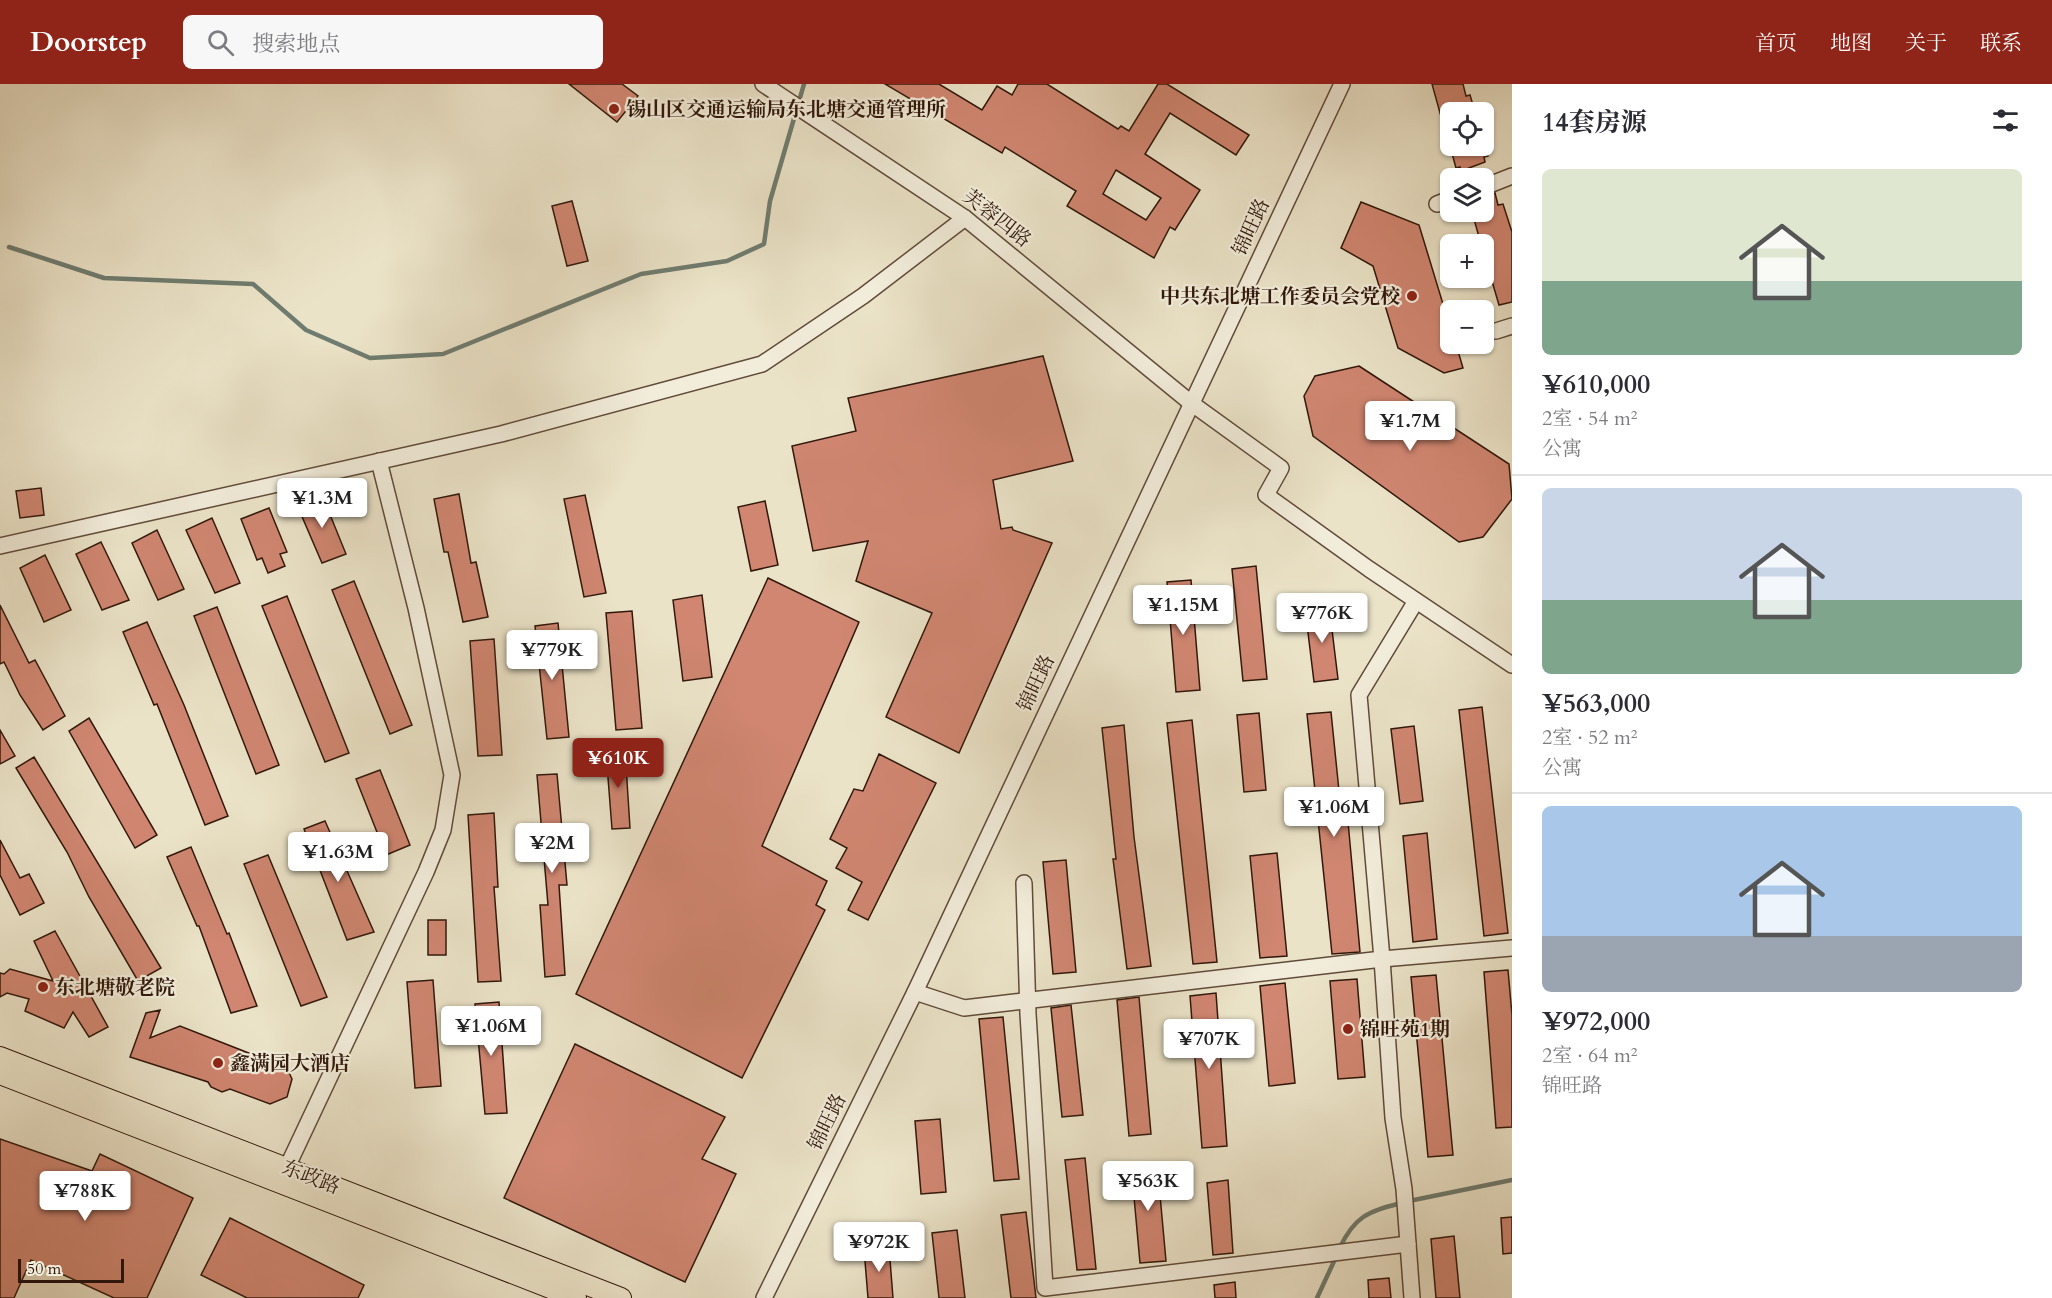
<!DOCTYPE html>
<html lang="zh">
<head>
<meta charset="utf-8">
<style>
	:root { --surface:#fff; --page:#f7f7f7; --text:#2b2b33; --muted:#7c7c81; --line:#e1e1e2; --accent:#8f2418 }
	body { margin:0; font-family:Cardo,"Noto Serif SC",serif; background:var(--page); color:var(--text); height:100vh; display:flex; flex-direction:column; font-size:22px; white-space:nowrap }
	* { box-sizing:border-box; margin:0 }
	p { font-size:20px; color:var(--muted) }
	.icon { flex:none; width:33px; height:33px; fill:none; stroke:currentColor; stroke-width:2; stroke-linecap:round; stroke-linejoin:round }
	.map { position:relative; flex:1; overflow:hidden }
	.panel { display:flex; flex-direction:column; background:var(--surface); width:540px }
	.panel>* { flex:none }
	.buttons { position:absolute; left:1440px; top:18px; display:grid; gap:12px }
	.buttons a { display:grid; place-items:center; width:54px; height:54px; border-radius:9px; background:var(--surface); box-shadow:0 2px 4px #0004; font-size:30px }
	.scale { position:absolute; left:18px; bottom:15px; width:106px; box-sizing:border-box; padding-left:6px; border:3px solid #31180b; border-top:0; font-size:16px; line-height:21px; white-space:nowrap; color:#31180b; -webkit-text-stroke:4px #f2eddb; paint-order:stroke }
	.price { position:absolute; translate:-50% -51px; padding:0 14px; border-radius:6px; background:#fff; color:#222; font-size:20px; line-height:39px; filter:drop-shadow(0 2px 3px #0008) }
	.price::after { content:''; position:absolute; left:50%; top:36px; width:18px; height:14px; margin-left:-9px; background:inherit; clip-path:polygon(0 0,100% 0,50% 100%) }
	.price.selected { background:var(--accent); color:#fff }
	ul { padding:0; list-style:none }
	li { display:grid; align-content:center; gap:12px; height:318px; padding:0 30px }
	li+li { border-top:2px solid var(--line) }
	li span { display:grid; place-items:center; height:186px; border-radius:9px; color:#555 }
	li>.icon { margin-inline-start:auto }
	span .icon { width:108px; height:108px; fill:#fffc; stroke-width:1 }
	li b { font-size:26px }
	h2 { display:flex; justify-content:space-between; align-items:center; height:72px; padding:0 30px; font-size:26px }
	header { display:flex; align-items:center; gap:36px; box-sizing:border-box; height:84px; padding:0 30px; background:var(--accent); color:#fff }
	header strong { font-size:28px }
	nav { display:flex; gap:33px; margin-inline-start:auto; font-size:21px }
	.search { width:420px; height:54px; background:var(--page); display:flex; align-items:center; gap:15px; box-sizing:border-box; padding:0 21px; border-radius:9px; color:var(--muted); font-size:22px }
	main { display:flex; flex:1; min-height:0 }
	.map>svg:first-child { display:block }
	.lines { fill:none; stroke-linecap:round; stroke-linejoin:round }
	.stream { stroke:#6f7c6f; stroke-width:4.5 }
	.building { fill:#d08671; stroke:#31180b; stroke-width:1.5; fill-rule:evenodd }
	.minor-casing { stroke:#604b3a; stroke-width:18 }
	.major-casing { stroke:#31180b; stroke-width:22 }
	.minor { stroke:#f2eddb; stroke-width:15 }
	.major { stroke:#ebe3c8; stroke-width:20 }
	.poi-dot { fill:#8f2418; stroke:#f2eddb; stroke-width:2 }
	.labels { text-anchor:middle; dominant-baseline:central; stroke-width:4.5; stroke-linejoin:round; paint-order:stroke }
	.poi-label { font-size:20px; font-weight:bold; fill:#31180b; stroke:#f2eddb; text-anchor:start }
	.street-label { font-size:20px; fill:#31180b; stroke:#f2eddb }
</style>
</head>
<body>
<header>
<strong>Doorstep</strong>
<div class="search"><svg class="icon" aria-label="search" viewBox="0 0 24 24"><circle cx="10" cy="10" r="6"/><path d="M15 15l6 6"/></svg>搜索地点</div>
<nav><a>首页</a><a>地图</a><a>关于</a><a>联系</a></nav>
</header>
<main>
<div class="map">
<svg width="1512" height="1214" viewBox="0 0 1512 1214">
	<rect width="100%" height="100%" fill="#ebe3c8"/>
	<filter id="stains"><feTurbulence type="fractalNoise" baseFrequency=".00333" numOctaves="4"/><feColorMatrix values="0 0 0 0 .2 0 0 0 0 .09 0 0 0 0 .02 0 0 0 .5 -.17"/></filter>
	<radialGradient id="worn" r=".72"><stop offset=".6" stop-color="#630" stop-opacity="0"/><stop offset="1" stop-color="#630" stop-opacity=".3"/></radialGradient>
	<g class="lines">
		<!-- stream -->
		<g class="stream">
			<path d="M9 163 104 194 253 200 306 246 370 274 443 270 641 190 727 177 764 160 770 117 804 0"/>
			<path d="M1409 1117 1512 1096"/>
			<path d="M1339 1165C1355 1132 1367 1128 1401 1119"/>
			<path d="M1317 1214 1336 1173"/>
		</g>
	</g>
	<!-- building -->
	<g class="building">
		<path d="M569 0H622L638 12 617 38Z"/>
		<path d="M885 0H939L982 26 997 2 1012 11 1018 0H1047L1118 45 1121 42 1129 47 1158 0H1167L1249 51 1236 71 1170 29 1145 70 1200 106 1175 146 1170 143 1154 174 1067 122 1076 107 1005 63 1002 69ZM1116 86 1161 114 1146 136 1103 110Z"/>
		<path d="M1432 0H1463L1466 12 1470 11 1475 28H1450V53L1447 54Z"/>
		<path d="M1450 62H1485L1488 72 1484 73 1485 78 1461 87 1460 83 1456 84Z"/>
		<path d="M1495 109 1498 121 1503 120 1512 148V218L1499 221 1484 170V160H1481L1472 128H1484V113Z"/>
		<path d="M572 117 588 177 567 182 552 122Z"/>
		<path d="M1361 118 1419 141 1450 243V260H1456L1463 284 1444 289 1398 264 1373 182 1341 164Z"/>
		<path d="M1043 272 1073 377 993 396 1001 445 1012 443 1013 446 1052 459 959 669 886 633 932 529 856 497 868 457 813 467 792 362 856 347 848 314Z"/>
		<path d="M1359 282 1509 380 1512 415 1483 453 1459 458 1313 352 1304 312 1315 292Z"/>
		<path d="M41 404 44 431 20 434 16 407Z"/>
		<path d="M459 410 471 479 476 478 488 533 463 538 448 468H444L434 415Z"/>
		<path d="M322 411 346 470 322 479 297 421Z"/>
		<path d="M585 411 606 509 584 513 564 415Z"/>
		<path d="M765 417 778 481 751 487 738 423Z"/>
		<path d="M269 424 287 468 280 470 285 482 268 489 262 474 257 476 241 435Z"/>
		<path d="M212 434 240 499 215 509 186 446Z"/>
		<path d="M157 446 184 505 158 516 132 459Z"/>
		<path d="M101 458 129 516 102 526 76 470Z"/>
		<path d="M45 471 71 526 44 538 20 484Z"/>
		<path d="M1256 482 1267 595 1243 597 1232 485Z"/>
		<path d="M768 494 859 538 762 762 827 797 816 821 825 826 742 994 576 910Z"/>
		<path d="M1191 496 1200 606 1176 608 1167 498Z"/>
		<path d="M354 497 412 641 390 650 332 506Z"/>
		<path d="M702 511 712 593 683 597 673 516Z"/>
		<path d="M287 512 349 669 325 678 262 522Z"/>
		<path d="M0 521 29 579 35 576 65 632 43 646 20 611 4 578 0 580Z"/>
		<path d="M1329 521 1338 595 1314 598 1305 524Z"/>
		<path d="M217 523 279 681 256 690 194 532Z"/>
		<path d="M632 527 642 644 616 646 606 529Z"/>
		<path d="M147 538 184 621 228 732 205 741 157 620 154 621 123 548Z"/>
		<path d="M558 539 569 653 547 655 535 542Z"/>
		<path d="M494 555 502 671 478 672 470 557Z"/>
		<path d="M1482 623 1508 849 1484 852 1459 626Z"/>
		<path d="M1331 628 1340 717 1346 716 1360 868 1332 870 1307 630Z"/>
		<path d="M1259 629 1266 706 1244 708 1237 631Z"/>
		<path d="M89 634 157 751 135 764 69 647Z"/>
		<path d="M1192 636 1217 878 1193 880 1167 639Z"/>
		<path d="M1124 641 1134 753 1151 882 1127 885 1113 775H1116L1102 644Z"/>
		<path d="M1414 642 1423 717 1400 720 1391 645Z"/>
		<path d="M0 646 15 672 0 680Z"/>
		<path d="M625 666 630 744 612 745 606 668Z"/>
		<path d="M879 670 936 699 868 836 848 826 862 798 836 784 847 764 830 755 854 705 863 707Z"/>
		<path d="M34 673 161 884 138 897 89 813 67 768 16 684Z"/>
		<path d="M380 686 410 761 386 771 356 695Z"/>
		<path d="M557 690 567 801H559L565 891 545 893 540 821H548L537 691Z"/>
		<path d="M494 729 498 803H494L501 897 478 898 468 731Z"/>
		<path d="M325 737 374 848 347 856 304 745Z"/>
		<path d="M1427 749 1437 855 1413 858 1403 752Z"/>
		<path d="M0 756 20 794 29 790 44 819 20 831 0 791Z"/>
		<path d="M191 763 227 850 229 849 257 922 231 929 199 842H197L167 773Z"/>
		<path d="M1277 769 1287 872 1260 874 1250 772Z"/>
		<path d="M268 771 327 913 301 922 244 780Z"/>
		<path d="M1066 776 1076 888 1053 890 1043 778Z"/>
		<rect x="428" y="836" width="18" height="35"/>
		<path d="M55 847 108 943 89 953 73 928 64 944 25 927 29 915 7 909 0 913V889L4 890 10 885 53 897 34 857Z"/>
		<path d="M1508 886 1512 931V1043L1496 1044 1484 888Z"/>
		<path d="M1436 891 1453 1071 1428 1073 1411 893Z"/>
		<path d="M1357 895 1365 993 1338 995 1330 897Z"/>
		<path d="M433 896 441 1002 415 1004 407 898Z"/>
		<path d="M1285 899 1295 999 1269 1002 1260 902Z"/>
		<path d="M1216 909 1227 1062 1202 1064 1190 912Z"/>
		<path d="M1139 913 1151 1050 1129 1052 1117 916Z"/>
		<path d="M499 918 507 1029 485 1030 475 920Z"/>
		<path d="M1071 921 1083 1031 1062 1033 1051 924Z"/>
		<path d="M160 926 150 954 180 942 287 984 292 995 287 1013 270 1020 230 1005 222 1008 211 1003 208 998 130 973 146 929Z"/>
		<path d="M1003 933 1019 1095 994 1097 979 935Z"/>
		<path d="M575 960 725 1033 702 1075 736 1090 685 1198 504 1114Z"/>
		<path d="M940 1035 946 1108 921 1110 915 1037Z"/>
		<path d="M0 1055 92 1087 100 1070 193 1114 147 1214H114L31 1176 14 1214H0Z"/>
		<path d="M1085 1074 1096 1185 1077 1186 1065 1076Z"/>
		<path d="M1157 1078 1166 1177 1140 1179 1131 1080Z"/>
		<path d="M1228 1096 1233 1169 1213 1171 1207 1099Z"/>
		<path d="M1026 1128 1036 1214H1011L1001 1131Z"/>
		<path d="M1512 1133V1169L1503 1170 1501 1134Z"/>
		<path d="M230 1134 364 1201 358 1214H247L201 1191Z"/>
		<path d="M957 1146 965 1214H939L932 1149Z"/>
		<path d="M1454 1152 1460 1214H1436L1431 1155Z"/>
		<path d="M889 1163 893 1214H868L864 1165Z"/>
		<path d="M1389 1194 1391 1214H1369L1368 1196Z"/>
		<path d="M1235 1198 1236 1214H1215L1214 1201Z"/>
	</g>
	<g class="lines">
		<defs>
			<g id="minor">
				<path d="M763 0 965 134 1191 319 1281 384 1266 411 1369 485 1512 581"/>
				<path d="M1484 103 1512 92"/>
				<path d="M1437 120 1450 115"/>
				<path d="M1496 247 1512 242"/>
				<path d="M0 462 501 350 762 280 863 212 965 134"/>
				<path d="M1024 799 1028 930 1045 1204 1408 1160"/>
				<path d="M915 908 964 924 1382 875 1512 864"/>
				<path d="M283 1092 426 788 443 746 452 691 416 524 379 377"/>
				<path d="M764 1214 915 908 1342 0"/>
				<path d="M1412 1214 1404 1105 1393 1034 1382 875 1359 611 1416 517"/>
			</g>
			<g id="major">
				<path d="M0 973 621 1214"/>
				<path d="M0 990 576 1214"/>
			</g>
		</defs>
		<!-- minor casing -->
		<use href="#minor" class="minor-casing"/>
		<!-- major casing -->
		<use href="#major" class="major-casing"/>
		<!-- minor -->
		<use href="#minor" class="minor"/>
		<!-- major -->
		<use href="#major" class="major"/>
	</g>
	<!-- markers -->
	<g class="poi-dot">
		<circle cx="614" cy="25" r="6"/>
		<circle cx="1412" cy="212" r="6"/>
		<circle cx="43" cy="903" r="6"/>
		<circle cx="1348" cy="945" r="6"/>
		<circle cx="218" cy="979" r="6"/>
	</g>
	<g class="labels">
		<!-- poi labels -->
		<g class="poi-label">
			<text x="626" y="25">锡山区交通运输局东北塘交通管理所</text>
			<text x="1400" y="212" text-anchor="end">中共东北塘工作委员会党校</text>
			<text x="55" y="903">东北塘敬老院</text>
			<text x="1360" y="945">锦旺苑1期</text>
			<text x="230" y="979">鑫满园大酒店</text>
		</g>
		<!-- street labels -->
		<g class="street-label">
			<text transform="translate(997 134) rotate(38)">芙蓉四路</text>
			<text transform="translate(1251 143) rotate(-65)">锦旺路</text>
			<text transform="translate(1036 599) rotate(-65)">锦旺路</text>
			<text transform="translate(827 1038) rotate(-64)">锦旺路</text>
			<text transform="translate(311 1093) rotate(21)">东政路</text>
		</g>
	</g>
	<rect width="100%" height="100%" filter="url(#stains)"/>
	<rect width="100%" height="100%" fill="url(#worn)"/>
</svg>
<div class="buttons">
<a><svg class="icon" aria-label="locate" viewBox="0 0 24 24"><circle cx="12" cy="12" r="6"/><path d="M12 2v4M12 18v4M2 12h4M18 12h4"/></svg></a>
<a><svg class="icon" aria-label="layers" viewBox="0 0 24 24"><path d="M12 4l9 5-9 5-9-5zM3 14l9 5 9-5"/></svg></a>
<a>+</a>
<a>−</a>
</div>
<div class="scale">50 m</div>
<b class="price" style="left:1410px;top:368px">¥1.7M</b>
<b class="price" style="left:322px;top:445px">¥1.3M</b>
<b class="price" style="left:1183px;top:552px">¥1.15M</b>
<b class="price" style="left:1322px;top:560px">¥776K</b>
<b class="price" style="left:552px;top:597px">¥779K</b>
<b class="price selected" style="left:618px;top:705px">¥610K</b>
<b class="price" style="left:1334px;top:754px">¥1.06M</b>
<b class="price" style="left:552px;top:790px">¥2M</b>
<b class="price" style="left:338px;top:799px">¥1.63M</b>
<b class="price" style="left:491px;top:973px">¥1.06M</b>
<b class="price" style="left:1209px;top:986px">¥707K</b>
<b class="price" style="left:1148px;top:1128px">¥563K</b>
<b class="price" style="left:85px;top:1138px">¥788K</b>
<b class="price" style="left:879px;top:1189px">¥972K</b>
</div>
<section class="panel">
<h2>14套房源<svg class="icon" aria-label="filters" viewBox="0 0 24 24"><path d="M4 7h16M4 17h16"/><circle cx="9" cy="7" r="2"/><circle cx="15" cy="17" r="2"/></svg></h2>
<ul>
<li><span style="background:linear-gradient(#dfe7d0 60%,#7fa58c 0)"><svg class="icon" aria-label="home" viewBox="0 0 24 24"><path d="M3 11l9-7 9 7M6 9v11h12V9"/></svg></span><div><b>¥610,000</b><p>2室 · 54 m²</p><p>公寓</p></div></li>
<li><span style="background:linear-gradient(#c9d6e8 60%,#7fa58c 0)"><svg class="icon" aria-label="home" viewBox="0 0 24 24"><path d="M3 11l9-7 9 7M6 9v11h12V9"/></svg></span><div><b>¥563,000</b><p>2室 · 52 m²</p><p>公寓</p></div></li>
<li><span style="background:linear-gradient(#a9c7e8 70%,#9aa5b1 0)"><svg class="icon" aria-label="home" viewBox="0 0 24 24"><path d="M3 11l9-7 9 7M6 9v11h12V9"/></svg></span><div><b>¥972,000</b><p>2室 · 64 m²</p><p>锦旺路</p></div></li>
</ul>
</section>
</main>
</body>
</html>
